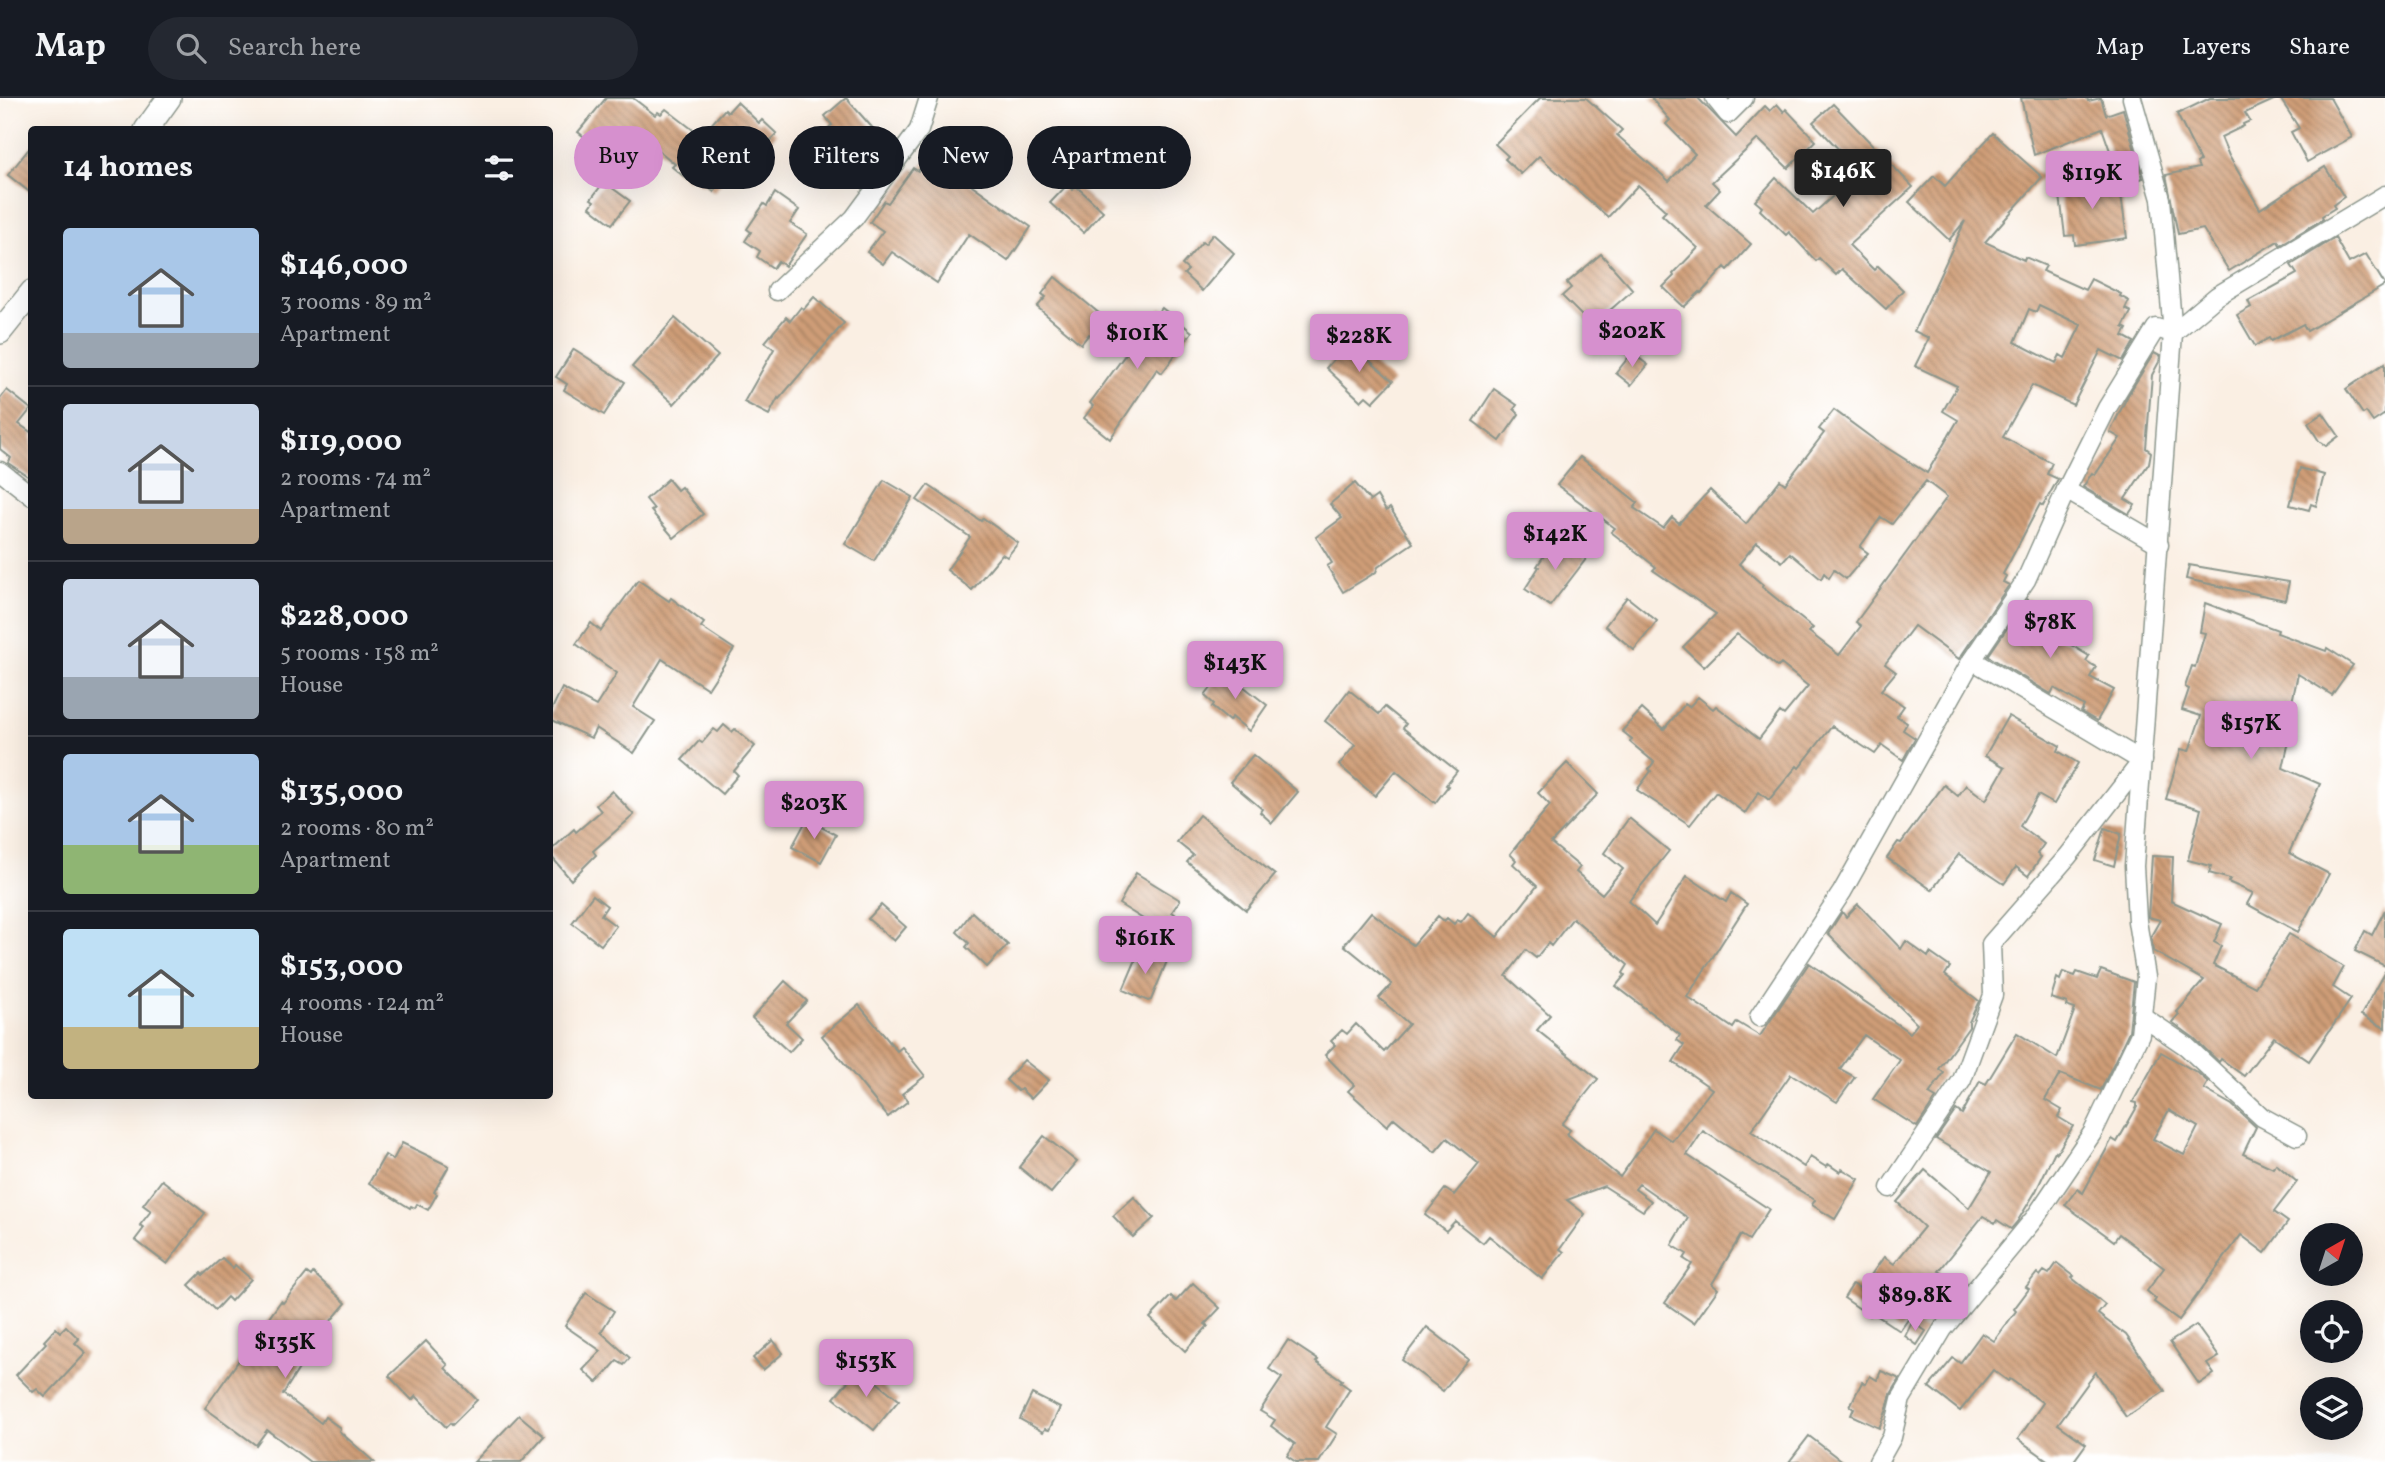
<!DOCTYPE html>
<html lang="en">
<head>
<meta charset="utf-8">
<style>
	:root { --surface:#171b24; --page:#242831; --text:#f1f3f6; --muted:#9ea1a6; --line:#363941; --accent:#d690ce }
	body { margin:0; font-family:Vollkorn,serif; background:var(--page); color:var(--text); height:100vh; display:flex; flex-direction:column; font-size:26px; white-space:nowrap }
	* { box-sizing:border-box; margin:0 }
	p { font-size:23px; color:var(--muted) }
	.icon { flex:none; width:38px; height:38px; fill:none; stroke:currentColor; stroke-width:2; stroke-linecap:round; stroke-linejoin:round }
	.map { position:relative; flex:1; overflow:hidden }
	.sheet { position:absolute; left:28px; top:28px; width:525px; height:973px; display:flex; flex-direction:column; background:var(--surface); border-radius:7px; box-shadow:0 7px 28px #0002 }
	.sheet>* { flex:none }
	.banner { position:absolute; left:574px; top:28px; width:665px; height:63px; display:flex; gap:14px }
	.needle { width:46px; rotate:39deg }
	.fabs { position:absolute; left:2300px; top:1125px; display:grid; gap:14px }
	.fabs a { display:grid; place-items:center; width:63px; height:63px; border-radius:50%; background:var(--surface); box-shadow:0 7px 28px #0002; font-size:35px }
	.price { position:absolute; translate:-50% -60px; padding:0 16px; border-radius:7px; background:var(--accent); color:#111; font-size:23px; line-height:46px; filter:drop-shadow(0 2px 4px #0008) }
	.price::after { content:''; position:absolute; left:50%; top:42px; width:21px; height:16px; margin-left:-10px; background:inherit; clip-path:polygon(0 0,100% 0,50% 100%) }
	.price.selected { background:#222; color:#fff }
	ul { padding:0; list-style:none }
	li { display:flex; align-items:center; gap:21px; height:175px; padding:0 35px }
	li+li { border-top:2px solid var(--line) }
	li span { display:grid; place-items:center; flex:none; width:196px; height:140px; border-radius:7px; color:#555 }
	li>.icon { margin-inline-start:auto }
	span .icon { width:84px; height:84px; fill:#fffc; stroke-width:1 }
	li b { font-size:30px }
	h2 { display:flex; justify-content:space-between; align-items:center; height:84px; padding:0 35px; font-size:30px }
	.tag { padding:0 24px; border-radius:32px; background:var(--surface); box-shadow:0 7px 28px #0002; font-size:24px; line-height:63px }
	.tag.selected { background:var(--accent); color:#111 }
	header { display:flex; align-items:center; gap:42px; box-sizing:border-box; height:98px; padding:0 35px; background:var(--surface); border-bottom:2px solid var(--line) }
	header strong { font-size:33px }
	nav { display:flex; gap:38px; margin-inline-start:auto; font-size:24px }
	.search { width:490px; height:63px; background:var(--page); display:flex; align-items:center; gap:18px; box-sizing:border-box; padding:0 24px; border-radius:38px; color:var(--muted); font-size:26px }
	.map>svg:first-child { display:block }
	.building { fill:url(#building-back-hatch); fill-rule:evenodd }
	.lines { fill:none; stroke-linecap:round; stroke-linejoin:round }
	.minor-casing { stroke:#8c968c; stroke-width:21 }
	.tertiary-casing { stroke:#8c968c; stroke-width:26 }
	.minor { stroke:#fff; stroke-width:18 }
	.tertiary { stroke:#fff; stroke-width:23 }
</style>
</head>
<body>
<header>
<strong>Map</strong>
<div class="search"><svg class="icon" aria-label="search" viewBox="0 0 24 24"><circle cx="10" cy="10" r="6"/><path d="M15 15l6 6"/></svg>Search here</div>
<nav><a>Map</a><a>Layers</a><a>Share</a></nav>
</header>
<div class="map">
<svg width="2385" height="1364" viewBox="0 0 2385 1364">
	<defs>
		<pattern id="building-back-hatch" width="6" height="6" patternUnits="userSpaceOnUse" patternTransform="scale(1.75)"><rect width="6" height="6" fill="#cf9d77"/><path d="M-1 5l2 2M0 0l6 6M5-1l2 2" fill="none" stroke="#a78162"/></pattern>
	</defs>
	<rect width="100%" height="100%" fill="#fff"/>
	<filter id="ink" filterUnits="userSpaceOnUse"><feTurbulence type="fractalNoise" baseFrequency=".0143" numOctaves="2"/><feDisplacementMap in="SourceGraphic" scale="14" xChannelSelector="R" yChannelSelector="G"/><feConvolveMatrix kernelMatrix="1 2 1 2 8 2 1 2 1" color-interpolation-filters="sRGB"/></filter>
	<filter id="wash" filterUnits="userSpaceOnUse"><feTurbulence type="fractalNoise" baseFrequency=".00686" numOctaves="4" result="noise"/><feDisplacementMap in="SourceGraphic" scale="28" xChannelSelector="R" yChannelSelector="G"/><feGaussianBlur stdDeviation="1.57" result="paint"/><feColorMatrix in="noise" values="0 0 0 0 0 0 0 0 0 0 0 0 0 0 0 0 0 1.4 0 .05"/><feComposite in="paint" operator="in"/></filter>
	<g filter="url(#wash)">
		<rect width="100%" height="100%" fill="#faefe3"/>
		<g id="blocks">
			<!-- building -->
			<g class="building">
				<path d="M606 0H633L655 17 658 14 661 16 666 11 701 38 725 11 728 14 737 4 759 25 762 22 777 36 755 59 750 55 725 85 723 83 714 94 703 85 701 87 691 79 688 82 672 69 675 66 650 45 646 50 625 32 606 56 578 34Z"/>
				<path d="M846 0 877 35 856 53 858 55 841 70 815 41 832 27 825 18Z"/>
				<path d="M1540 0H1586L1622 32 1617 37 1669 83 1695 56 1666 26 1670 22 1651 0H1698L1736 39 1765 8 1770 13 1777 6 1784 14 1786 11 1816 43 1788 70 1758 41 1712 84 1720 92 1706 107 1751 146 1728 172 1725 169 1701 195 1700 194 1684 209 1663 189 1674 178 1673 176 1698 150 1662 117 1666 113 1638 87 1608 119 1539 58 1521 76 1505 61 1508 58 1495 46Z"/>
				<path d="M2021 0H2087L2088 3 2101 0 2106 17 2123 11 2143 80 2122 87 2102 30 2034 57Z"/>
				<path d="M2210 0H2278L2245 15 2250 23 2243 26 2244 28 2221 39 2229 58 2260 111 2325 69 2344 99 2333 107 2335 110 2322 118 2323 121 2280 147 2278 143 2229 173 2203 131 2178 136 2166 77 2199 70 2197 65 2200 63 2177 16Z"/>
				<path d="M2280 0H2330L2352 39 2307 64 2291 34 2299 30Z"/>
				<path d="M1833 6 1913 89 1849 147 1874 172 1878 168 1903 192 1886 211 1842 171 1836 177 1819 160 1816 163 1789 134 1786 137 1760 112 1762 109 1755 103 1776 80 1813 116 1860 74 1813 24Z"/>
				<path d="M1993 35 2042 79 1985 144 2024 162 2025 159 2046 168 2043 173 2085 192 2091 181 2121 196 2120 198 2129 203 2125 211 2131 214 2123 229 2127 231 2123 238 2134 244 2123 263 2101 252 2073 307 2032 287 2003 339 2052 365 2047 376 2058 381 2043 408 2040 406 2003 476 2006 478 2003 484 2009 487 1959 561 1914 528 1885 566 1896 574 1881 592 1904 608 1897 618 1907 625 1903 632 1915 640 1903 662 1882 647 1875 656 1832 628 1799 670 1797 668 1769 702 1759 694 1745 715 1716 694 1690 727 1637 692 1651 673 1649 671 1654 664 1630 644 1632 641 1622 633 1642 611 1664 631 1685 606 1689 609 1698 599 1713 611 1716 608 1759 641 1780 614 1784 617 1808 588 1781 566 1778 569 1737 536 1704 569 1683 549 1716 516 1653 472 1656 469 1611 434 1615 430 1557 387 1580 359 1638 405 1634 410 1663 430 1672 419 1679 425 1710 392 1746 426 1780 382 1785 386 1824 335 1819 331 1834 312 1876 343 1927 375 1958 322 1943 313 1957 288 1915 268 1929 240 1914 233 1965 123 1949 142 1909 104 1934 78 1945 88ZM2039 207 2081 227 2065 260 2060 257 2056 265 2015 244 2029 211 2036 214ZM1926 383 1947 399 1856 524 1861 528 1839 557 1809 534 1813 530 1762 489 1763 487 1739 466 1757 444 1782 464 1790 455 1821 481 1824 475 1829 480 1834 472 1846 481 1868 455 1860 449 1881 419 1892 426Z"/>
				<path d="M32 47V96L8 77Z"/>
				<path d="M935 49 964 70 958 77 1031 129 1008 163 969 136 937 185 892 154 883 166 867 154 883 133 870 124 884 103 888 105 913 70 918 73Z"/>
				<path d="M2078 77 2081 90 2119 83 2127 140 2075 147 2074 137 2065 138 2058 81Z"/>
				<path d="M604 84 630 103 612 126 590 109 594 103 591 101Z"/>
				<path d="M1068 86 1073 92 1076 88 1103 113 1084 135 1050 105Z"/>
				<path d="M775 95 799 112 790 125 807 136 785 168 778 163 773 170 757 159 760 153 745 143 751 134 747 131 764 106 767 108Z"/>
				<path d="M1213 136 1234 155 1202 193 1184 176 1188 172 1182 167 1202 144 1205 146Z"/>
				<path d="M2335 140 2349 165 2366 156 2385 187 2307 233 2303 226 2271 243 2269 240 2255 248 2237 217 2251 209 2248 203 2297 176 2291 167Z"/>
				<path d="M1601 156 1633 192 1592 228 1562 198 1571 190 1567 185Z"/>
				<path d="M1055 179 1106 221 1092 238 1089 236 1081 246 1037 209 1046 199 1042 196Z"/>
				<path d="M814 199 844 225 779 301 778 300 769 317 744 304 774 251 765 244 786 219 790 223 801 209 804 211Z"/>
				<path d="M1162 210 1192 234 1162 275 1157 271 1110 341 1084 320 1093 308 1090 305 1152 220 1153 221Z"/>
				<path d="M675 220 718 258 674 306 632 269Z"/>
				<path d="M1349 245 1393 283 1373 304 1366 298 1361 303 1326 270Z"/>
				<path d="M574 251 625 284 604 317 564 292 567 286 556 279Z"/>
				<path d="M1632 255 1648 267 1631 287 1616 275Z"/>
				<path d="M2154 255 2160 258 2159 264 2152 277 2146 350 2151 354 2149 365 2125 401 2135 407 2129 416 2083 389 2092 375 2095 377 2120 340 2110 334 2128 297Z"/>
				<path d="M2385 265V316L2373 324 2366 314 2363 316 2346 291Z"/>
				<path d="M1494 291 1517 307 1514 311 1519 316 1500 343 1473 323Z"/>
				<path d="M7 292 31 311 19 326 32 335V381L8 365 11 360 0 351V301Z"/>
				<path d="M2323 315 2339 338 2326 348 2319 343 2308 325Z"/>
				<path d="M2300 370 2324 377 2316 408 2311 406 2309 412 2290 407Z"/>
				<path d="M668 381 677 392 681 389 703 416 674 440 651 413 654 411 646 401Z"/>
				<path d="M884 382 913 399 874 463 845 446Z"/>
				<path d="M1355 385 1370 403 1377 398 1386 413 1390 410 1413 445 1378 469 1376 474 1343 494 1327 468 1332 465 1316 439 1342 420 1330 406Z"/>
				<path d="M928 387 981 423 983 420 1018 445 1007 459 1002 456 972 492 947 472 970 439 917 402Z"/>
				<path d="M1556 440 1586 461 1550 508 1525 491 1539 469 1537 468Z"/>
				<path d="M2189 467 2289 484 2285 502 2186 481Z"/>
				<path d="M638 482 669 503 671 500 704 525 701 529 734 551 708 591 662 561 633 609 655 623 634 655 596 630 591 640 550 621V615L562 590 596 608 617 575 576 546 591 525 601 533Z"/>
				<path d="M1627 499 1657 523 1634 552 1605 528Z"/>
				<path d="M2027 501 2061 522 2053 536 2089 558 2086 563 2096 569 2090 579 2114 592 2097 623 2081 614 2084 608 2054 590 2051 596 1988 558Z"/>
				<path d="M2205 505 2278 532 2277 535 2326 553 2327 550 2353 567 2332 597 2298 576 2286 632 2291 634 2283 670 2320 686 2289 755 2329 776 2298 834 2247 806 2253 795 2228 784 2230 781 2209 775 2211 768 2188 762 2201 711 2166 701 2181 651 2189 653 2201 618 2182 612 2189 591 2185 589 2192 568 2195 569 2205 535 2200 534Z"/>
				<path d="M1224 573 1267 607 1249 633 1232 619 1229 623 1212 609 1214 606 1205 598Z"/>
				<path d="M1349 592 1379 616 1385 609 1406 626 1403 630 1457 673 1446 687 1448 688 1435 705 1396 673 1375 698 1339 667 1355 647 1325 623Z"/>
				<path d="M2008 618 2060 648 2058 653 2078 665 2054 706 2038 697 2020 728 2044 746 2037 756 2041 759 2028 778 2016 769 2004 786 1959 756 1932 792 1887 760 1898 744 1901 745 1944 687 1958 698 1966 687 1986 702 2005 669 1985 658Z"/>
				<path d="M724 627 732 634 735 631 755 648 734 673 738 677 722 696 682 662 699 643 702 645 714 631 718 634Z"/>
				<path d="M1253 657 1298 694 1272 725 1260 714 1262 711 1230 684Z"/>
				<path d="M1567 665 1598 696 1551 745 1580 769 1576 774 1602 796 1623 771 1604 755 1629 720 1669 753 1629 803 1655 827 1687 778 1726 804 1731 795 1747 806 1687 899 1733 930 1737 924 1760 938 1809 865 1910 935 1917 926 1828 836 1842 814 1846 819 1858 806 1901 851 1906 843 1928 859 1930 855 1950 869 1945 877 1979 903 1969 924V929L1939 971 1944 975 1929 996 1936 1000 1917 1029 1873 1001 1900 962 1864 937 1840 971 1855 979 1837 1004 1791 976 1751 1033 1804 1069 1810 1059 1826 1069 1828 1066 1840 1074 1842 1071 1859 1081 1835 1121 1812 1107 1815 1102 1703 1033 1687 1057 1769 1111 1749 1142 1741 1137 1712 1186 1718 1191 1694 1225 1665 1205 1692 1166 1684 1161 1687 1156 1672 1147 1688 1120 1639 1086 1635 1091 1651 1103 1643 1113 1604 1088 1567 1102 1585 1116 1560 1151 1564 1154 1542 1181 1489 1138 1483 1145 1455 1123 1446 1133 1425 1117 1445 1091 1454 1097 1479 1066 1447 1040 1435 1054 1394 1020 1387 1028 1348 993 1354 987 1325 957 1335 947 1331 943 1342 932 1347 936 1356 926 1384 954 1409 926 1379 900 1392 886 1344 847 1371 814 1413 847 1438 818 1444 823 1447 820 1454 826 1457 822 1461 824 1468 815 1497 839 1537 788 1513 766 1516 762 1510 756 1550 707 1538 695ZM1573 820 1628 867 1623 875 1625 877 1616 888 1680 937 1677 942 1684 947 1673 964 1712 991 1672 1043 1654 1031 1620 1079 1567 1036 1570 1032 1562 1026 1598 981 1537 932 1550 917 1506 878 1526 852 1536 860 1548 845 1551 848Z"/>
				<path d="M612 693 634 717 593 753 596 757 571 782 550 757V753L574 731 576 734 601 713 596 707Z"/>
				<path d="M1199 717 1275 777 1246 812 1187 764 1193 757 1177 744Z"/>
				<path d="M807 721 836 737 821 764 792 749Z"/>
				<path d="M2105 730 2121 736 2114 768 2095 762Z"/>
				<path d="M2152 758 2173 759 2171 803 2222 826 2214 844 2221 848 2213 867 2255 889 2289 836 2344 869 2333 889 2351 901 2309 963 2274 939 2244 978 2221 961 2219 964 2194 940 2172 924 2179 916 2177 914 2204 882 2153 853 2151 838 2160 822 2148 819Z"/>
				<path d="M1136 775 1180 802 1172 814 1175 816 1164 834 1119 806Z"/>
				<path d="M593 797 607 808 601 817 616 828 601 847 572 825Z"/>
				<path d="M881 807 906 829 894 843 868 821Z"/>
				<path d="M2385 812V868L2355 853 2365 833 2372 837Z"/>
				<path d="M972 814 1008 847 987 869 966 849 969 845 957 834Z"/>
				<path d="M1140 852 1167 863 1151 902 1148 903 1123 892Z"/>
				<path d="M2101 872 2134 884 2129 933 2101 992 2060 976 2045 1002 2062 1012 2058 1019 2073 1028 2057 1055 2055 1053 2036 1093 2017 1124 2011 1131 1997 1122 1995 1125 1983 1118 1939 1173 1961 1187 1950 1202 1931 1189 1900 1233 1873 1215 1870 1218 1844 1200 1853 1186 1861 1191 1884 1159 1894 1166 1924 1129 1897 1104 1925 1072 1969 1110 1991 1074 1936 1041 1956 1012 1962 1016 1980 983 1986 986 2017 935 2057 960 2075 911 2066 908 2067 905 2051 900 2057 880 2060 882 2063 874 2075 878 2077 874 2097 881Z"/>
				<path d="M2385 873V930L2361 917Z"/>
				<path d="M785 883 807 903 786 925 802 940 789 954 752 920Z"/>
				<path d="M859 907 897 953 902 949 925 978 902 996 908 1003 888 1019 822 938Z"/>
				<path d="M2161 954 2198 975 2208 984 2204 991 2232 1007 2256 1029 2243 1056 2273 1070 2276 1066 2297 1084 2274 1114 2288 1124 2265 1155 2241 1137 2179 1222 2154 1204 2156 1201 2147 1193 2164 1170 2119 1136 2114 1143 2065 1107 2077 1091 2083 1095 2112 1041 2117 1044 2137 1009V1005L2133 1004ZM2169 1012 2198 1029 2184 1057 2153 1041Z"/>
				<path d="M1024 962 1049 982 1031 1001 1021 991 1018 993 1006 982Z"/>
				<path d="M1044 1038 1077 1064 1051 1095 1019 1069Z"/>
				<path d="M402 1045 449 1068 434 1094 437 1096 428 1112 417 1106 415 1110 411 1108 410 1110 369 1085 385 1057 393 1062Z"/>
				<path d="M162 1082 205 1115 167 1166 135 1142 144 1130 140 1127 151 1113 143 1107Z"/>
				<path d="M1134 1099 1154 1120 1133 1139 1113 1118Z"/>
				<path d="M222 1160 233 1170 235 1167 251 1181 231 1203 227 1199 215 1212 189 1187 201 1175 203 1177Z"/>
				<path d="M2057 1165 2074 1178 2072 1180 2105 1207 2098 1216 2126 1237 2165 1293 2126 1319 2096 1274 2058 1326 2086 1346 2073 1364H2050L2018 1341 2043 1305 2010 1281 2008 1283 1993 1272 1960 1313 1929 1289 1953 1260 1960 1265 1982 1235 1994 1243 2016 1213 2014 1211 2029 1191 2026 1189 2037 1175 2040 1178 2044 1173 2049 1176Z"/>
				<path d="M307 1175 311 1178 313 1175 346 1205 325 1230 322 1228 295 1265 300 1269 283 1296 321 1325 325 1319 340 1330 339 1333 374 1364H310L267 1332 256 1347 205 1310 281 1203 283 1205Z"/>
				<path d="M1193 1185 1220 1210 1205 1226 1208 1228 1185 1253 1150 1220 1171 1198 1176 1203Z"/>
				<path d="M586 1195 614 1213 601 1234 630 1260 624 1267 617 1263 597 1285 583 1272 601 1253 565 1228Z"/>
				<path d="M1912 1224 1926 1233 1917 1247 1905 1238Z"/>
				<path d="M2196 1227 2219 1259 2207 1266 2214 1276 2199 1286 2170 1244Z"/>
				<path d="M66 1228 79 1241 75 1245 86 1255 45 1299 37 1291 33 1294 16 1277 46 1245 44 1243 56 1230 60 1234Z"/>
				<path d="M1427 1229 1468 1261 1443 1293 1402 1262Z"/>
				<path d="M773 1242 783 1255 763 1272 753 1260Z"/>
				<path d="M1288 1242 1318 1262 1316 1264 1342 1282 1340 1284 1350 1291 1326 1329 1337 1336 1319 1364H1296L1287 1358 1295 1346 1271 1328 1275 1322 1260 1313 1282 1280 1269 1271Z"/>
				<path d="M426 1243 448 1267 445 1270 477 1302 452 1327 450 1325 446 1329 416 1298 412 1302 389 1278Z"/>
				<path d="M859 1270 899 1302 874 1332 834 1300Z"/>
				<path d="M1881 1273 1900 1281 1891 1296 1886 1314 1879 1330 1851 1317 1854 1310 1850 1308 1862 1284 1866 1286 1870 1278 1877 1282Z"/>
				<path d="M1032 1296 1060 1310 1049 1332 1045 1331 1043 1334 1020 1321Z"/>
				<path d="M519 1317 544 1338 521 1364H474Z"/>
				<path d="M1809 1338 1843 1364H1789Z"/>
			</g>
		</g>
	</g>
	<g filter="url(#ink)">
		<use href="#blocks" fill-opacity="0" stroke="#8c968c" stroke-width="2"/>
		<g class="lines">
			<defs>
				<g id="minor">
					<path d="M1715 0 1728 16 1744 0"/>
					<path d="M777 193 854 120 919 32 929 0"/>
					<path d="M0 373 32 398"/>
					<path d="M2066 392 2159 446"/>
					<path d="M2142 918 2186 948 2262 1019 2297 1038"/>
					<path d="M1759 919 1842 794 1972 562 2026 482 2066 392 2107 310 2156 230 2173 235 2217 198 2385 97"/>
					<path d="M1890 1090 1962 982 1993 897 1991 846 2068 758 2142 663 1972 562"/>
					<path d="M1878 1364 1892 1339 1901 1301 1943 1231 2034 1121 2093 1034 2140 936 2146 879 2137 823 2134 768 2173 235 2161 101 2132 0"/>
				</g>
				<g id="tertiary">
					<path d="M146 32 169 0"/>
					<path d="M0 234 32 194"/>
				</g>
			</defs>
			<!-- minor casing -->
			<use href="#minor" class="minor-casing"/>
			<!-- tertiary casing -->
			<use href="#tertiary" class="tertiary-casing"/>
			<!-- minor -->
			<use href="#minor" class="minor"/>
			<!-- tertiary -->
			<use href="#tertiary" class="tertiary"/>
		</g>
	</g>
</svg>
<div class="fabs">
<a><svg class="needle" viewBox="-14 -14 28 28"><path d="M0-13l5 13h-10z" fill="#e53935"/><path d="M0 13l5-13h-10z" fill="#9ea1a6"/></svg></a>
<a><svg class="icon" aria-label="locate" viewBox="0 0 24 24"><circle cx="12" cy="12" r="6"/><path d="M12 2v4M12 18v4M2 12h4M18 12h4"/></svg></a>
<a><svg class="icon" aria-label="layers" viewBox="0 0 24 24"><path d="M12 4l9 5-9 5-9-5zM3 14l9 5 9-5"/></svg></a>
</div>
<b class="price selected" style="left:1843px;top:111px">$146K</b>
<b class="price" style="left:2092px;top:113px">$119K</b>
<b class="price" style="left:1632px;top:271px">$202K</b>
<b class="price" style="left:1137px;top:273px">$101K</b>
<b class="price" style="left:1359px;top:276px">$228K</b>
<b class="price" style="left:1555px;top:474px">$142K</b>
<b class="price" style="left:2050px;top:562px">$78K</b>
<b class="price" style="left:1235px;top:603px">$143K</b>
<b class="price" style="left:2251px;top:663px">$157K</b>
<b class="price" style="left:814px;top:743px">$203K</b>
<b class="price" style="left:1145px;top:878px">$161K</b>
<b class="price" style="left:1915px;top:1235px">$89.8K</b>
<b class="price" style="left:285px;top:1282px">$135K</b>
<b class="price" style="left:866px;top:1301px">$153K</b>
<div class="banner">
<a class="tag selected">Buy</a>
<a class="tag">Rent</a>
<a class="tag">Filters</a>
<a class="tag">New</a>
<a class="tag">Apartment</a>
</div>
<section class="sheet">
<h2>14 homes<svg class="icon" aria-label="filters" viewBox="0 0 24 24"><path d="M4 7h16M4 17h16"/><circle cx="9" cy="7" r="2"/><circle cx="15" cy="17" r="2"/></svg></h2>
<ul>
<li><span style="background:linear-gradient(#a9c7e8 75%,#9aa5b1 0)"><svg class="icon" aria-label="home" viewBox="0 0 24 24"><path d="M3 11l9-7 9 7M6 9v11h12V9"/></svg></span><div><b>$146,000</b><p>3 rooms · 89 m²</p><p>Apartment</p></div></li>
<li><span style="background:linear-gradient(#c9d6e8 75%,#b9a48a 0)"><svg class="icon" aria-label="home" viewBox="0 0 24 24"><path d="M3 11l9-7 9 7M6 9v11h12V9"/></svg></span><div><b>$119,000</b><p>2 rooms · 74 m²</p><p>Apartment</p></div></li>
<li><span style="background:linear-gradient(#c9d6e8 70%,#9aa5b1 0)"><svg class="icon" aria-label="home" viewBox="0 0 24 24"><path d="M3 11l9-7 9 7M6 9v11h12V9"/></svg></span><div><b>$228,000</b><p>5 rooms · 158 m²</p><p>House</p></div></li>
<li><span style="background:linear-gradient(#a9c7e8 65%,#8fb573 0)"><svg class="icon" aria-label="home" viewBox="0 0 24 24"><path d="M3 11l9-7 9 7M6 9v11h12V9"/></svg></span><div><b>$135,000</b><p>2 rooms · 80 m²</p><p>Apartment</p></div></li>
<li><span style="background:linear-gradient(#bfe0f5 70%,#c2b280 0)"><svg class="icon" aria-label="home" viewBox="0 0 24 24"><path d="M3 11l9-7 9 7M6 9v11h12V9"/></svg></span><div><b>$153,000</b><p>4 rooms · 124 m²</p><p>House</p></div></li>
</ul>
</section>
</div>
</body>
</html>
